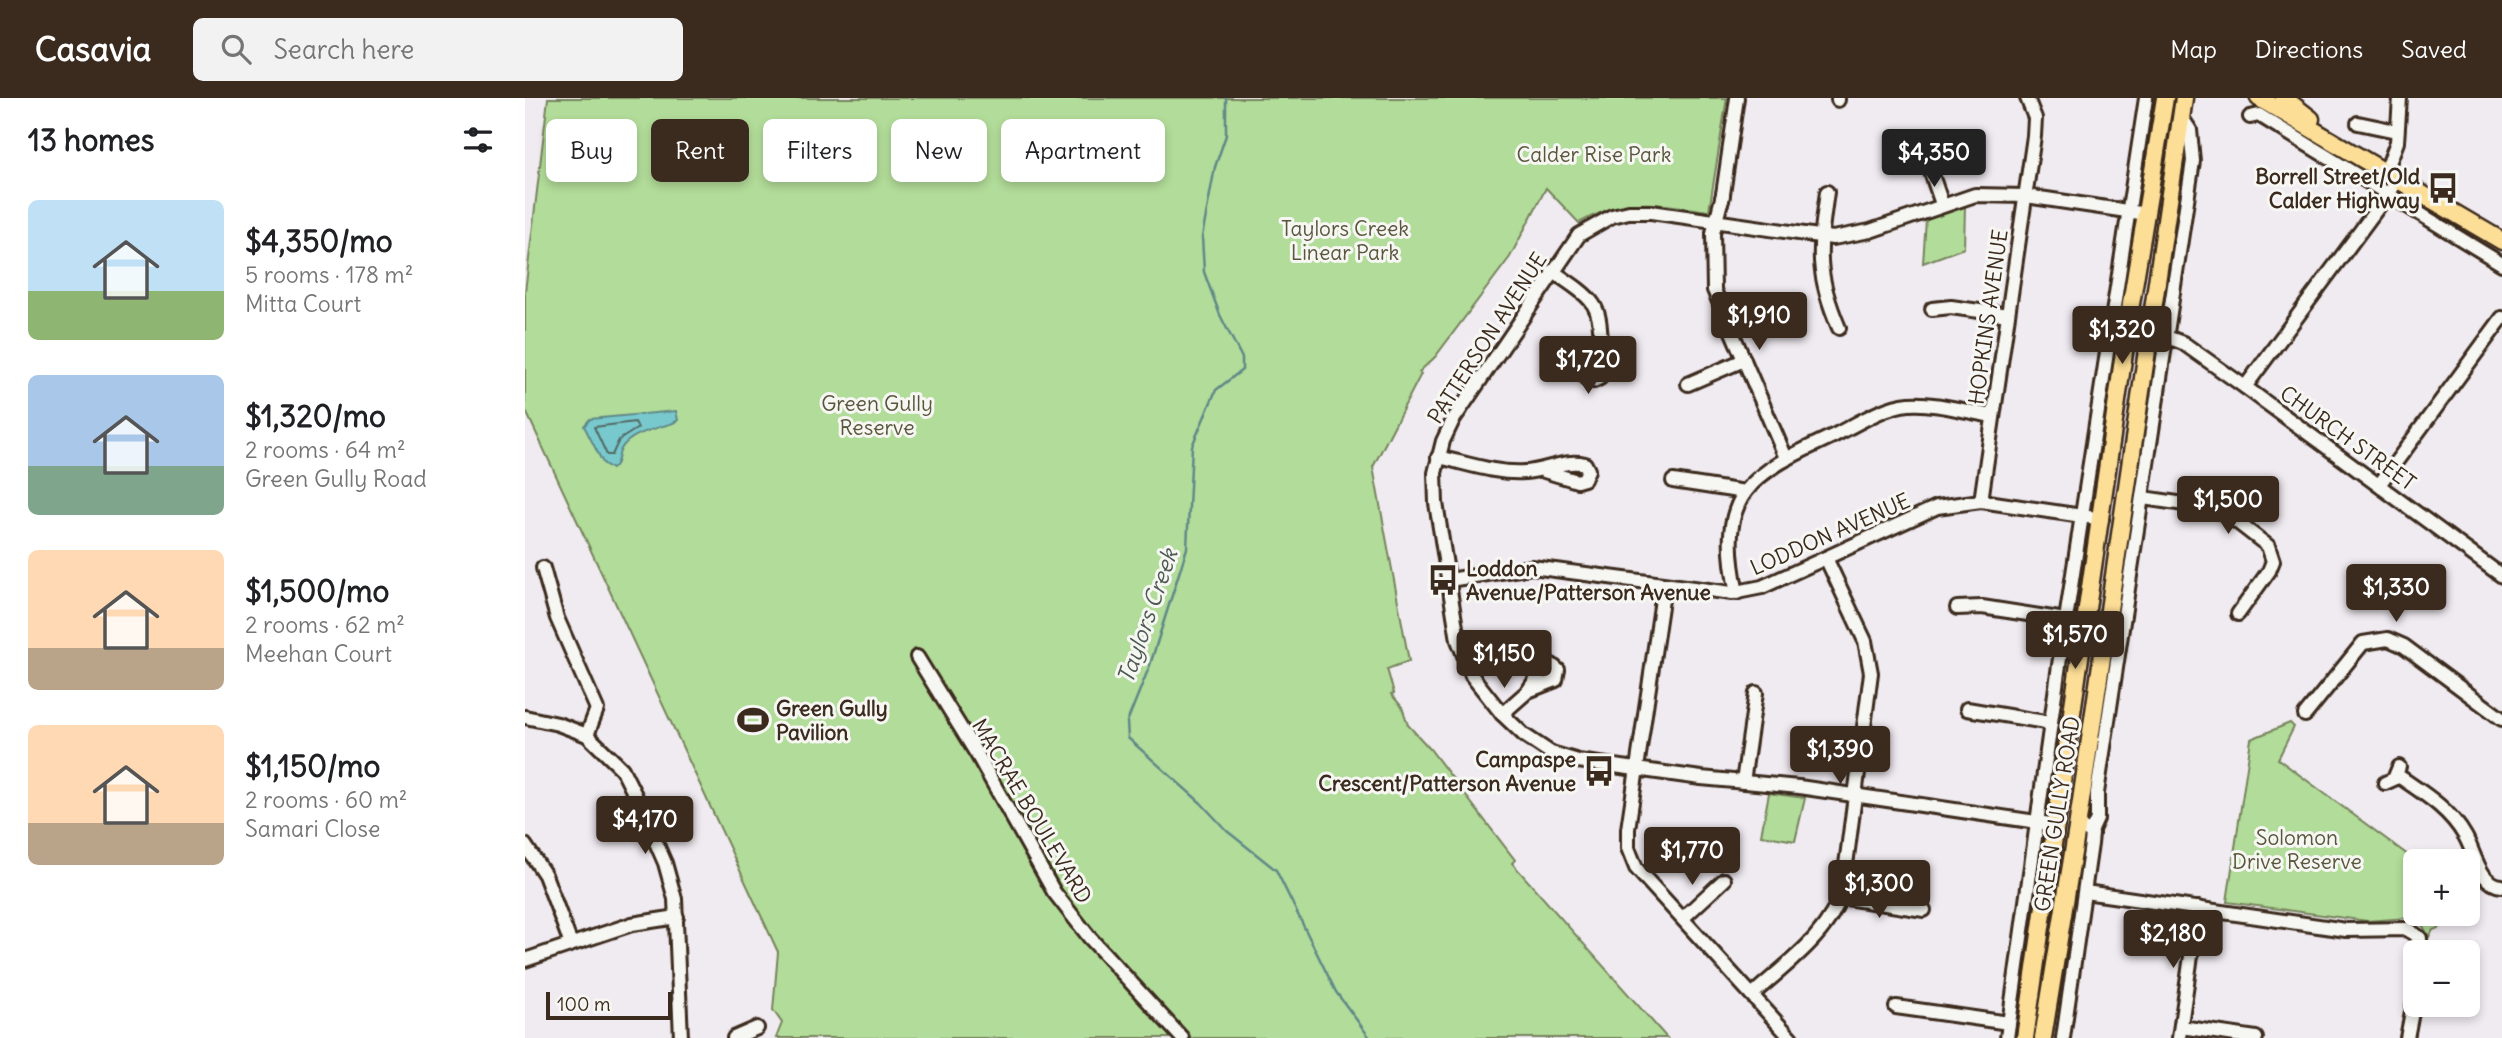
<!DOCTYPE html>
<html lang="en">
<head>
<meta charset="utf-8">
<style>
	:root { --surface:#fff; --page:#f2f2f2; --text:#202124; --muted:#757577; --accent:#3b2a1e }
	body { margin:0; font-family:Delius,sans-serif; background:var(--page); color:var(--text); height:100vh; display:flex; flex-direction:column; font-size:26px; white-space:nowrap }
	* { box-sizing:border-box; margin:0 }
	p { font-size:23px; color:var(--muted) }
	.icon { flex:none; width:38px; height:38px; fill:none; stroke:currentColor; stroke-width:2; stroke-linecap:round; stroke-linejoin:round }
	.map { position:relative; flex:1; overflow:hidden }
	.drawer { display:flex; flex-direction:column; background:var(--surface); width:525px }
	.drawer>* { flex:none }
	.banner { position:absolute; left:21px; top:21px; width:665px; height:63px; display:flex; gap:14px }
	.controls { position:absolute; left:1878px; top:751px; display:grid; gap:14px }
	.controls a { display:grid; place-items:center; width:77px; height:77px; border-radius:10px; background:var(--surface); box-shadow:0 4px 10px #0003; font-size:35px }
	.scale { position:absolute; left:21px; bottom:18px; width:126px; box-sizing:border-box; padding-left:7px; border:4px solid #3b2a1e; border-top:0; font-size:19px; line-height:24px; white-space:nowrap; color:#3b2a1e; -webkit-text-stroke:5px #f6f6f2; paint-order:stroke }
	.price { position:absolute; translate:-50% -60px; padding:0 16px; border-radius:7px; background:var(--accent); color:#fff; font-size:23px; line-height:46px; filter:drop-shadow(0 2px 4px #0008) }
	.price::after { content:''; position:absolute; left:50%; top:42px; width:21px; height:16px; margin-left:-10px; background:inherit; clip-path:polygon(0 0,100% 0,50% 100%) }
	.price.on { background:#222; color:#fff }
	ul { padding:0; list-style:none }
	li { display:flex; align-items:center; gap:21px; height:175px; padding:0 28px }
	li span { display:grid; place-items:center; flex:none; width:196px; height:140px; border-radius:10px; color:#555 }
	li>.icon { margin-inline-start:auto }
	span .icon { width:84px; height:84px; fill:#fffc; stroke-width:1 }
	li b { font-size:30px }
	h2 { display:flex; justify-content:space-between; align-items:center; height:84px; padding:0 28px; font-size:30px }
	.pill { padding:0 24px; border-radius:10px; background:var(--surface); box-shadow:0 4px 10px #0003; font-size:24px; line-height:63px }
	.pill.on { background:var(--accent); color:#fff }
	header { display:flex; align-items:center; gap:42px; box-sizing:border-box; height:98px; padding:0 35px; background:var(--accent); color:#fff }
	header strong { font-size:33px }
	nav { display:flex; gap:38px; margin-inline-start:auto; font-size:24px }
	.search { width:490px; height:63px; background:var(--page); display:flex; align-items:center; gap:18px; box-sizing:border-box; padding:0 24px; border-radius:10px; color:var(--muted); font-size:26px }
	main { display:flex; flex:1; min-height:0 }
	.map>svg:first-child { display:block }
	.green { fill:#b2dc99; stroke:#76835c; stroke-width:2 }
	.water { fill:#78c9ce; stroke:#608988; stroke-width:2 }
	.lines { fill:none; stroke-linecap:round; stroke-linejoin:round }
	.shore { stroke:#536a64; stroke-width:2 }
	.stream { stroke:#608988; stroke-width:2.5 }
	.minor-casing { stroke:#3b2a1e; stroke-width:18 }
	.major-casing { stroke:#3b2a1e; stroke-width:21 }
	.minor { stroke:#f6f6f2; stroke-width:12 }
	.major { stroke:#fdde96; stroke-width:16 }
	.labels { text-anchor:middle; dominant-baseline:central; stroke-width:6; stroke-linejoin:round; paint-order:stroke }
	.park-label { font-size:21px; fill:#59563d; stroke:#f6f6f2 }
	.poi-label { font-size:21px; font-weight:bold; fill:#3b2a1e; stroke:#f6f6f2; text-anchor:end }
	.street-label { font-size:21px; fill:#3b2a1e; stroke:#f6f6f2 }
	.water-label { font-size:23px; font-style:italic; fill:#4d5a53; stroke:#f6f6f2 }
</style>
</head>
<body>
<header>
<strong>Casavia</strong>
<div class="search"><svg class="icon" aria-label="search" viewBox="0 0 24 24"><circle cx="10" cy="10" r="6"/><path d="M15 15l6 6"/></svg>Search here</div>
<nav><a>Map</a><a>Directions</a><a>Saved</a></nav>
</header>
<main>
<section class="drawer">
<h2>13 homes<svg class="icon" aria-label="filters" viewBox="0 0 24 24"><path d="M4 7h16M4 17h16"/><circle cx="9" cy="7" r="2"/><circle cx="15" cy="17" r="2"/></svg></h2>
<ul>
<li><span style="background:linear-gradient(#bfe0f5 65%,#8fb573 0)"><svg class="icon" aria-label="home" viewBox="0 0 24 24"><path d="M3 11l9-7 9 7M6 9v11h12V9"/></svg></span><div><b>$4,350/mo</b><p>5 rooms · 178 m²</p><p>Mitta Court</p></div></li>
<li><span style="background:linear-gradient(#a9c7e8 65%,#7fa58c 0)"><svg class="icon" aria-label="home" viewBox="0 0 24 24"><path d="M3 11l9-7 9 7M6 9v11h12V9"/></svg></span><div><b>$1,320/mo</b><p>2 rooms · 64 m²</p><p>Green Gully Road</p></div></li>
<li><span style="background:linear-gradient(#ffd9b3 70%,#b9a48a 0)"><svg class="icon" aria-label="home" viewBox="0 0 24 24"><path d="M3 11l9-7 9 7M6 9v11h12V9"/></svg></span><div><b>$1,500/mo</b><p>2 rooms · 62 m²</p><p>Meehan Court</p></div></li>
<li><span style="background:linear-gradient(#ffd9b3 70%,#b9a48a 0)"><svg class="icon" aria-label="home" viewBox="0 0 24 24"><path d="M3 11l9-7 9 7M6 9v11h12V9"/></svg></span><div><b>$1,150/mo</b><p>2 rooms · 60 m²</p><p>Samari Close</p></div></li>
</ul>
</section>
<div class="map">
<svg width="1977" height="940" viewBox="0 0 1977 940">
	<rect width="100%" height="100%" fill="#f0ebf1"/>
	<filter id="ink" filterUnits="userSpaceOnUse"><feTurbulence type="fractalNoise" baseFrequency=".0143" numOctaves="2"/><feDisplacementMap in="SourceGraphic" scale="14" xChannelSelector="R" yChannelSelector="G"/><feConvolveMatrix kernelMatrix="1 2 1 2 8 2 1 2 1" color-interpolation-filters="sRGB"/></filter>
	<g filter="url(#ink)">
		<!-- green -->
		<g class="green">
			<path d="M23 0H1202L1184 113C1130 106 1105 97 1054 125L1021 90 985 159 910 259 894 274 896 276 848 369 884 563 862 571 869 595 866 596 877 609 883 627 905 651 990 762 987 765 1142 940H251L257 925 248 912 253 854 0 311V194Z"/>
			<path d="M1440 108 1439 150 1398 165 1401 122Z"/>
			<path d="M1765 625 1769 629 1753 661 1891 763 1890 816H1940V819L1908 832 1904 839 1898 828 1882 820 1842 823 1702 804 1726 641Z"/>
			<path d="M1244 695 1280 700 1270 743 1236 737Z"/>
		</g>
		<!-- water -->
		<path class="water" d="M151 313 153 322 148 325C133 330 105 335 96 351 92 358 95 365 87 371L78 365 59 328 65 321Z"/>
		<g class="lines">
			<!-- shore -->
			<path class="shore" d="M110 324 113 330 94 342 87 357H82L69 329Z"/>
			<!-- stream -->
			<path class="stream" d="M701 0V37L690 69 677 139 679 174 695 217 717 260V272L691 292 667 348 662 450 625 567 602 624 603 640 676 705 702 733 751 772 811 894 845 940"/>
			<defs>
				<g id="minor">
					<path d="M1313 2V0"/>
					<path d="M1725 19 1734 17 1977 166"/>
					<path d="M1833 25 1871 33"/>
					<path d="M1397 48 1417 106"/>
					<path d="M1861 73 1872 44 1875 0"/>
					<path d="M1302 94C1294 152 1290 174 1314 230"/>
					<path d="M1198 96 1188 135 1189 192 1261 360"/>
					<path d="M1197 103 1212 0"/>
					<path d="M1027 173C1083 210 1072 207 1078 271L1075 280 1069 283 1061 280 1058 274 1075 238"/>
					<path d="M1407 211 1426 209 1483 217"/>
					<path d="M1642 239 1658 245 1720 289 1977 478"/>
					<path d="M1163 286 1219 262"/>
					<path d="M1720 289 1874 81"/>
					<path d="M913 359C941 365 971 376 1000 374 1020 373 1040 361 1060 366L1063 372 1059 381 1052 383 1019 373"/>
					<path d="M1148 383 1220 394"/>
					<path d="M1854 387 1977 220"/>
					<path d="M1618 400 1687 410 1703 417 1743 448 1748 463 1744 473 1713 516"/>
					<path d="M1456 403 1509 38 1510 20 1502 0"/>
					<path d="M18 470 32 520 72 611 62 637"/>
					<path d="M924 482 1007 469 1207 495 1237 489 1412 409 1456 403 1577 421"/>
					<path d="M1139 488 1103 731V750L1111 770 1266 940"/>
					<path d="M1212 495C1190 394 1226 376 1310 337 1332 326 1359 308 1384 306 1410 304 1442 314 1468 318"/>
					<path d="M1432 510 1457 509 1541 522"/>
					<path d="M392 559 453 658 529 794 565 840 657 940"/>
					<path d="M1442 611 1526 625"/>
					<path d="M977 616 1003 593 1019 569 1027 567 1033 572 1031 582 1003 593"/>
					<path d="M1780 617 1838 545 1863 541 1879 548 1977 621"/>
					<path d="M0 619 33 626 62 637 97 671 112 701 140 765 150 801 156 940"/>
					<path d="M1872 677C1898 695 1924 710 1940 738 1950 755 1954 786 1977 788"/>
					<path d="M1218 684 1231 595"/>
					<path d="M1860 685 1869 681 1874 669"/>
					<path d="M1532 727 1274 689 1176 680 1053 663 1026 655 999 637 977 616 947 578 933 542 911 405 910 375 918 343 928 322 1054 137 1087 118 1104 114H1126L1308 140 1345 133 1450 97 1501 98 1622 116"/>
					<path d="M1566 734 1572 721V695L1668 63 1665 32 1657 20"/>
					<path d="M0 747 20 777 46 846"/>
					<path d="M1560 794 1821 832 1882 831 1895 840V854"/>
					<path d="M1315 799 1399 812"/>
					<path d="M1158 820 1199 782"/>
					<path d="M0 862 107 826 152 819"/>
					<path d="M1227 897C1260 867 1306 836 1318 790L1346 575 1340 543 1301 460"/>
					<path d="M1371 909 1484 925"/>
					<path d="M1656 929 1731 940"/>
					<path d="M209 940 232 930"/>
					<path d="M1482 940 1534 567 1621 0"/>
					<path d="M1538 940 1566 746 1567 736 1559 731"/>
					<path d="M1654 940 1673 810"/>
					<path d="M1882 940 1890 898"/>
				</g>
				<g id="major">
					<path d="M1734 0 1977 143"/>
					<path d="M1759 0 1786 21"/>
					<path d="M1500 940 1606 206 1640 0"/>
					<path d="M1518 940 1552 730 1659 0"/>
				</g>
			</defs>
			<!-- minor casing -->
			<use href="#minor" class="minor-casing"/>
			<!-- major casing -->
			<use href="#major" class="major-casing"/>
			<!-- minor -->
			<use href="#minor" class="minor"/>
			<!-- major -->
			<use href="#major" class="major"/>
		</g>
	</g>
	<!-- icons -->
	<defs>
		<symbol id="bus-bare" viewBox="-9 -9 18 18"><path d="M-5-6H5V4H4V6H2V4H-2V6H-4V4H-5ZM-3.5-4V0h7V-4ZM-3.5 1.2v1.5H-2V1.2ZM2 1.2v1.5H3.5V1.2Z" fill="#3b2a1e" stroke="#f6f6f2" stroke-width="2.5" paint-order="stroke"/></symbol>
		<symbol id="stadium-bare" viewBox="-9 -9 18 18"><path d="M0-5a6.5 5 0 1 0 0 10a6.5 5 0 1 0 0-10ZM-3.5-1.8h7v3.6h-7Z" fill="#3b2a1e" stroke="#f6f6f2" stroke-width="2.5" paint-order="stroke"/></symbol>
	</defs>
	<g fill-rule="evenodd">
		<use href="#bus-bare" x="1896" y="68" width="44" height="44"/>
		<use href="#bus-bare" x="896" y="460" width="44" height="44"/>
		<use href="#stadium-bare" x="206" y="600" width="44" height="44"/>
		<use href="#bus-bare" x="1052" y="651" width="44" height="44"/>
	</g>
	<g class="labels">
		<!-- park labels -->
		<g class="park-label">
			<text x="1069" y="56">Calder Rise Park</text>
			<text x="820" y="130">Taylors Creek<tspan x="820" dy="24">Linear Park</tspan></text>
			<text x="352" y="305">Green Gully<tspan x="352" dy="24">Reserve</tspan></text>
			<text x="1772" y="739">Solomon<tspan x="1772" dy="24">Drive Reserve</tspan></text>
		</g>
		<!-- poi labels -->
		<g class="poi-label">
			<text x="1895" y="78">Borrell Street/Old<tspan x="1895" dy="24">Calder Highway</tspan></text>
			<text x="941" y="470" text-anchor="start">Loddon<tspan x="941" dy="24">Avenue/Patterson Avenue</tspan></text>
			<text x="251" y="610" text-anchor="start">Green Gully<tspan x="251" dy="24">Pavilion</tspan></text>
			<text x="1051" y="661">Campaspe<tspan x="1051" dy="24">Crescent/Patterson Avenue</tspan></text>
		</g>
		<!-- street labels -->
		<g class="street-label">
			<text transform="translate(1463 219) rotate(-82)">HOPKINS AVENUE</text>
			<text transform="translate(962 240) rotate(-57)">PATTERSON AVENUE</text>
			<text transform="translate(1823 340) rotate(36)">CHURCH STREET</text>
			<text transform="translate(1305 436) rotate(-24)">LODDON AVENUE</text>
			<text transform="translate(507 713) rotate(59)">MACRAE BOULEVARD</text>
			<text transform="translate(1532 716) rotate(-81)">GREEN GULLY ROAD</text>
		</g>
		<!-- water labels -->
		<g class="water-label">
			<text transform="translate(622 518) rotate(-71)">Taylors Creek</text>
		</g>
	</g>
</svg>
<div class="controls">
<a>+</a>
<a>−</a>
</div>
<div class="scale">100 m</div>
<b class="price on" style="left:1409px;top:91px">$4,350</b>
<b class="price" style="left:1234px;top:254px">$1,910</b>
<b class="price" style="left:1597px;top:268px">$1,320</b>
<b class="price" style="left:1063px;top:298px">$1,720</b>
<b class="price" style="left:1703px;top:438px">$1,500</b>
<b class="price" style="left:1871px;top:526px">$1,330</b>
<b class="price" style="left:1550px;top:573px">$1,570</b>
<b class="price" style="left:979px;top:592px">$1,150</b>
<b class="price" style="left:1315px;top:688px">$1,390</b>
<b class="price" style="left:120px;top:758px">$4,170</b>
<b class="price" style="left:1167px;top:789px">$1,770</b>
<b class="price" style="left:1354px;top:822px">$1,300</b>
<b class="price" style="left:1648px;top:872px">$2,180</b>
<div class="banner">
<a class="pill">Buy</a>
<a class="pill on">Rent</a>
<a class="pill">Filters</a>
<a class="pill">New</a>
<a class="pill">Apartment</a>
</div>
</div>
</main>
</body>
</html>
